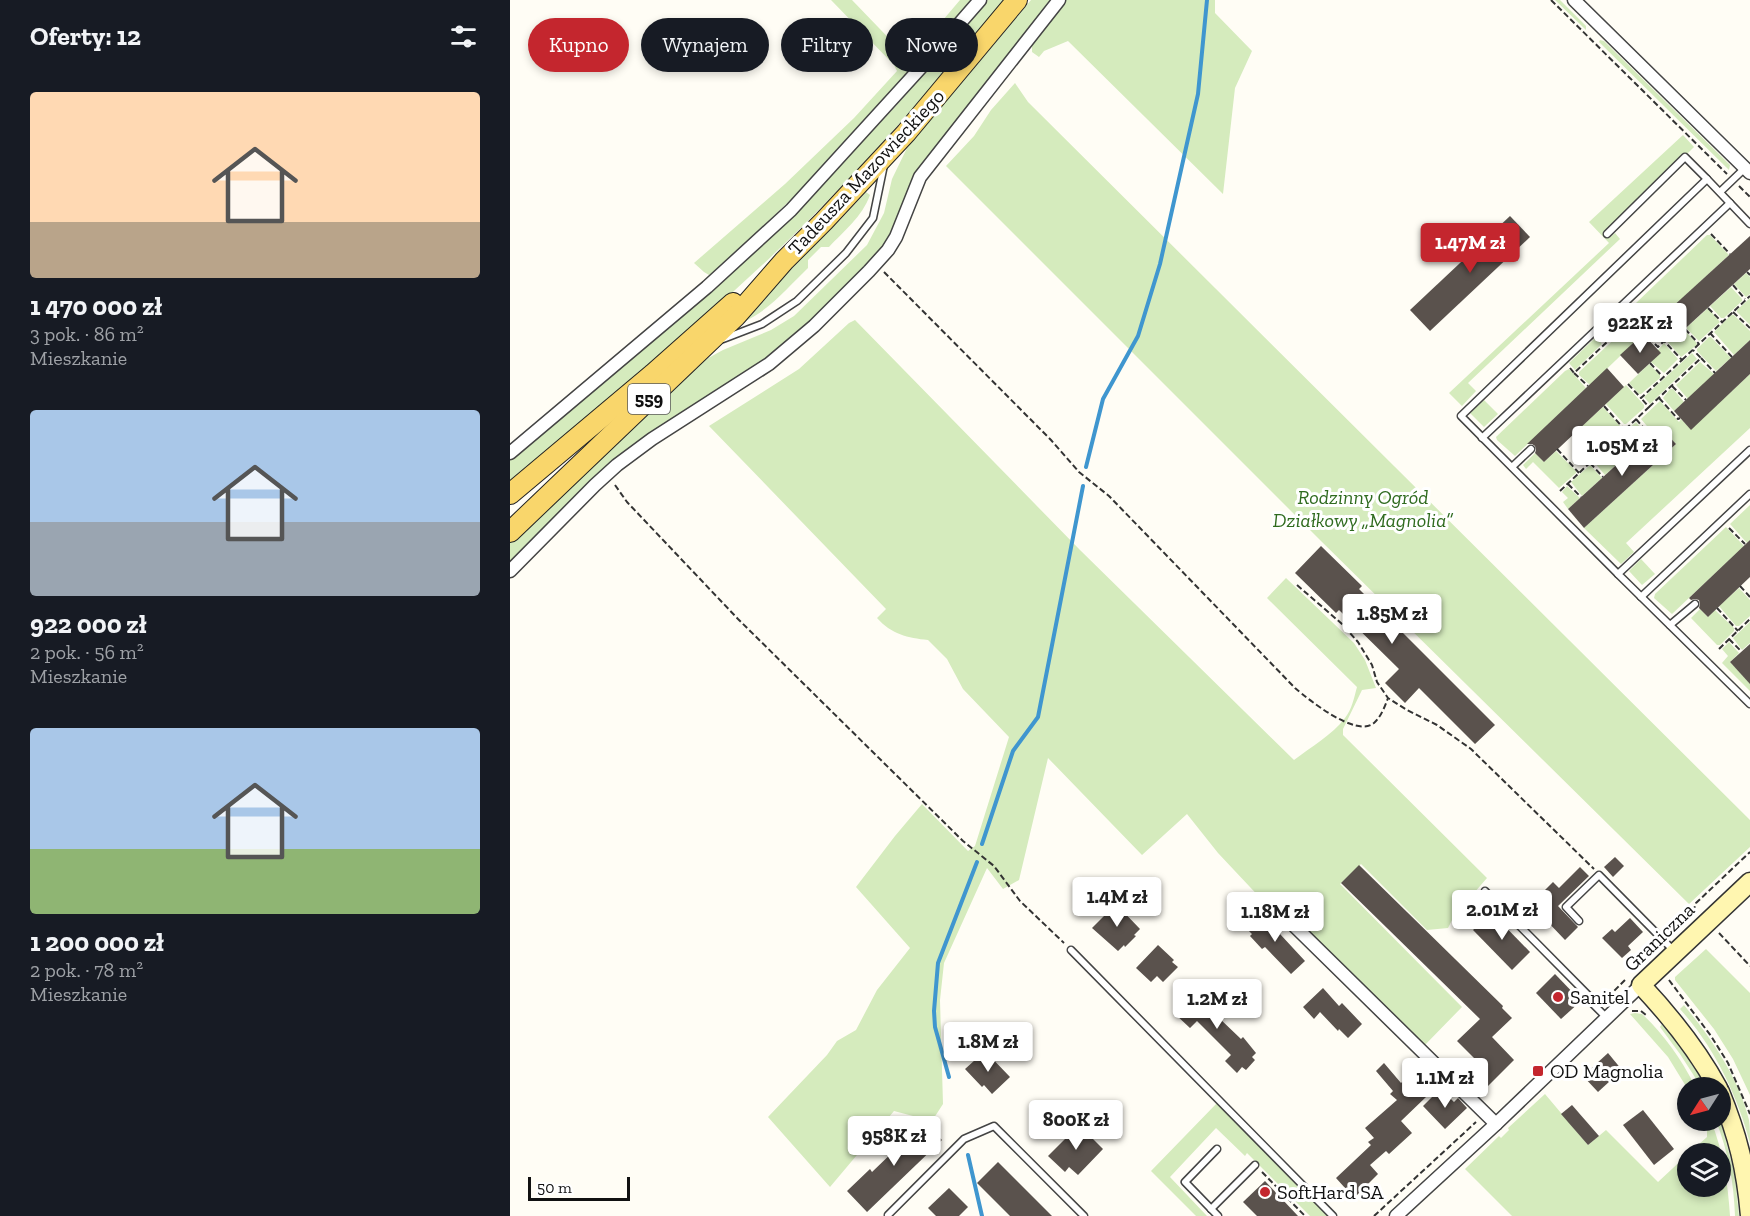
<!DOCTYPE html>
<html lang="pl">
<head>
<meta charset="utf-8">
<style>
	:root { --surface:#171b24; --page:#20242c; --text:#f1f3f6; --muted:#9ea1a6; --accent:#c4262e }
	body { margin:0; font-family:"Zilla Slab",serif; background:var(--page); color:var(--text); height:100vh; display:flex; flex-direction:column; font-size:22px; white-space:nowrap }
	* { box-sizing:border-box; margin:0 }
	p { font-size:20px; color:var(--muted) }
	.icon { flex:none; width:33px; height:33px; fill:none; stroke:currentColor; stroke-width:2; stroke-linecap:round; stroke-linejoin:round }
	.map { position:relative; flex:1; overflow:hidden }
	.sheet { display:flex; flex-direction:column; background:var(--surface); width:510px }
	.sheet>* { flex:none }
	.top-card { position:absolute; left:18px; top:18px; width:570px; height:54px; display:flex; gap:12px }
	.needle { width:39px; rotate:234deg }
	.controls { position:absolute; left:1167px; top:1077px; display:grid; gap:12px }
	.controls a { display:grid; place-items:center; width:54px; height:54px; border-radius:50%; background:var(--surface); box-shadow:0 3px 9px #0003; font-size:30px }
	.scale { position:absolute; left:18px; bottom:15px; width:102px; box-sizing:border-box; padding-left:6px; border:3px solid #111; border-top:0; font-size:16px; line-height:21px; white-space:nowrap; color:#111; -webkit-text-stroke:4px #fff; paint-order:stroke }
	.price { position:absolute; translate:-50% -51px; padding:0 14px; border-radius:6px; background:#fff; color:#222; font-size:20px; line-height:39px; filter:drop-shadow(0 2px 3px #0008) }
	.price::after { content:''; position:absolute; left:50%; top:36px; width:18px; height:14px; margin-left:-9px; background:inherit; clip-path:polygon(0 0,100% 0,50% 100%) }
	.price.current { background:var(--accent); color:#fff }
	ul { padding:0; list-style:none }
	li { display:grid; align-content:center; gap:12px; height:318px; padding:0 30px }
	li span { display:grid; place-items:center; height:186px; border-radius:6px; color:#555 }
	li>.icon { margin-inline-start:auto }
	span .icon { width:108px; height:108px; fill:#fffc; stroke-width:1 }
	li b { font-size:26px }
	h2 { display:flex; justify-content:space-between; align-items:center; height:72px; padding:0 30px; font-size:26px }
	.tag { padding:0 21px; border-radius:27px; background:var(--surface); box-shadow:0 3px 9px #0003; font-size:21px; line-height:54px }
	.tag.current { background:var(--accent); color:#fff }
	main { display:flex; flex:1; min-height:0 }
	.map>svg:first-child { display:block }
	.green { fill:#d5ebbd }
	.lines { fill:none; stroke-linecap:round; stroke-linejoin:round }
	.stream { stroke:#3f96cf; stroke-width:4 }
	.building { fill:#5a524d }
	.lane-casing { stroke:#444; stroke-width:9 }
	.street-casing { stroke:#444; stroke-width:15 }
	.secondary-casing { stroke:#333; stroke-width:21 }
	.primary-casing { stroke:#222; stroke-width:22 }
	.path { stroke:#333; stroke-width:2; stroke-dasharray:6 3; stroke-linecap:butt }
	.lane { stroke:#fff; stroke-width:6 }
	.street { stroke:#fff; stroke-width:12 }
	.secondary { stroke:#fff6b0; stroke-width:18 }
	.primary { stroke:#f9d66b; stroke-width:20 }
	.poi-dot { fill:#c4262e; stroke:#fff; stroke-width:2 }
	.labels { text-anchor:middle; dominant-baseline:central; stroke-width:6; stroke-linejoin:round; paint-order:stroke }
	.shield { fill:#fff; stroke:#585858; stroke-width:1.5 }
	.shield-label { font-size:18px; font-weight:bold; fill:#111 }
	.street-label { font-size:20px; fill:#111; stroke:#fff }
	.park-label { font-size:20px; font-style:italic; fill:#2f6b1f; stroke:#fff }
	.poi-label { font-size:20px; fill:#111; stroke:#fff; text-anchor:start }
</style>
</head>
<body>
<main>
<section class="sheet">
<h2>Oferty: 12<svg class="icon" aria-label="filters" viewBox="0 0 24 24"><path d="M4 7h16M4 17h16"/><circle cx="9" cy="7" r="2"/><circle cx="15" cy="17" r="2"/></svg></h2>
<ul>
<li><span style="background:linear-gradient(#ffd9b3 70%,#b9a48a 0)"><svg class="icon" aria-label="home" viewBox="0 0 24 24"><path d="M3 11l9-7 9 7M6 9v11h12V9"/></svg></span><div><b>1 470 000 zł</b><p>3 pok. · 86 m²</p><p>Mieszkanie</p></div></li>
<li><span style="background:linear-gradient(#a9c7e8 60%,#9aa5b1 0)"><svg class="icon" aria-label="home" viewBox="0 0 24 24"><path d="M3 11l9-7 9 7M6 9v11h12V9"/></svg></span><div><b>922 000 zł</b><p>2 pok. · 56 m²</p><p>Mieszkanie</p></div></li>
<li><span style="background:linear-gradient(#a9c7e8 65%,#8fb573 0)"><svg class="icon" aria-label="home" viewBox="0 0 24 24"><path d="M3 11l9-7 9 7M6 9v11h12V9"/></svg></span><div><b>1 200 000 zł</b><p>2 pok. · 78 m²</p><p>Mieszkanie</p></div></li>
</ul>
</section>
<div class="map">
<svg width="1240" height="1216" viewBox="0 0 1240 1216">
	<rect width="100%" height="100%" fill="#fffdf5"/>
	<!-- green -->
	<g class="green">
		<path d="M321 0H342L395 55 405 53 450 0H463L346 132 297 184 206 271 199 275 194 272 184 263 275 184 344 118 387 71 384 65Z"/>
		<path d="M478 0H495C441 65 386 130 327 191 226 297 111 389 0 485V460L192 298 285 213 384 108Z"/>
		<path d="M521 0H540L456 112 408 172 400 185 386 224 372 251 302 321 257 358 135 437 0 564V541L191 362 213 350 261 330 284 316 357 245 374 213 382 179 397 148Z"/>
		<path d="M555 0H705V13L742 51 725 88 713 194 558 41 534 51 529 57 522 52V43Z"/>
		<path d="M1045 0H1050L1076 26V30Z"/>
		<path d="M1090 40 1094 41 1220 165 1219 170 1089 42Z"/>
		<path d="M505 83 518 102 1240 820V847L1179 904 811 541 436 166 464 136 481 110Z"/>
		<path d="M1173 135 1184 147 1176 155H1173L1093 233 1099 238 1105 233 1110 239 958 383 966 391 952 406 939 393 1099 243 1079 222Z"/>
		<path d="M356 192 360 195C352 217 334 231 319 247H311L298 260V268C278 287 259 311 233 322L231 320 333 217Z"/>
		<path d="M1197 235H1200L1219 255 1150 319 1166 337 1174 330 1186 342 1187 345 1171 357 1126 306V303Z"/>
		<path d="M1236 273 1240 277V294L1236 297 1224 284Z"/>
		<path d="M1221 287 1232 299V301L1214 318H1211L1200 306Z"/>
		<path d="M1240 298V325L1227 312V310Z"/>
		<path d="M1198 308 1210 322 1189 341 1176 328Z"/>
		<path d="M1221 315H1224L1240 331V340L1224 355 1204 332Z"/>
		<path d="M1129 317 1151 340 1149 342 1140 334 1135 337 1132 335 1080 385 1069 375V372L1127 318Z"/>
		<path d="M345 320 570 550 784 760C801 747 822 735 835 718 842 709 844 698 847 687L757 598 776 578 844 643 855 660 866 688 852 690 833 729V735L977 878 944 916 938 928 917 930 851 864 830 884 952 1007 913 1047 760 897 755 903 708 853 677 814 632 855 538 758 509 880 493 889 477 868 434 963 430 1000 433 1104 422 1121 384 1111 320 1187 258 1117 317 1055 327 1041 346 1030 367 990 400 948 346 887 385 836 412 804 458 851 465 846 499 737 453 689 437 659 418 640C398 638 381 634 367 618L376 609 199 426 289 369 339 323Z"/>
		<path d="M1086 337 1092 344 1065 370 1059 363Z"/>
		<path d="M1199 337H1201L1221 358 1206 371 1187 351V349Z"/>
		<path d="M1154 343 1168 359 1154 373 1141 362 1148 350Z"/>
		<path d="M1182 353 1187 359 1140 404 1134 397Z"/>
		<path d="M1190 362 1204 374 1178 399 1166 385Z"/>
		<path d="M1139 364 1150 375V378L1131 394H1129L1119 383Z"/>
		<path d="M1059 369 1076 388 1005 456 987 440 986 437 1055 371Z"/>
		<path d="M1240 374V428L1116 543 1124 552 1111 564 1074 528 1166 444 1149 426 1142 432 1131 419 1150 401 1169 422 1171 419 1181 429Z"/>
		<path d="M1116 385 1134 405V408L1116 424H1114L1096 404Z"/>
		<path d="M1160 389H1163L1174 402 1164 411 1153 398Z"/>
		<path d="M974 400 988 414 974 427 960 413Z"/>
		<path d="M1093 407 1111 427V430L1093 446H1091L1072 426Z"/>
		<path d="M1126 422 1138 436 1119 453 1107 439Z"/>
		<path d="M1101 445H1104L1115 457 1095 475 1084 462Z"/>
		<path d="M1046 451 1066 471V473L1049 488 1023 462 1016 469 1013 465 1025 453 1034 462Z"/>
		<path d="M1079 466H1081L1092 478 1072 496 1061 482Z"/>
		<path d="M1057 486 1070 498 1058 509 1053 502 1058 498 1052 492Z"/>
		<path d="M1240 505V540L1237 543 1220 524Z"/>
		<path d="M1216 527 1234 546 1162 614 1144 598 1145 594Z"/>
		<path d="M1131 559 1145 574 1132 585 1119 571Z"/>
		<path d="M1229 588 1240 600V616L1229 626H1226L1209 606Z"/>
		<path d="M1190 609 1198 617 1205 610 1224 628V631L1210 645H1207L1181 618Z"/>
		<path d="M1240 622V643L1232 650 1223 638Z"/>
		<path d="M1219 642 1229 653 1220 662 1238 681 1240 680V691L1212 663 1218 656 1212 649Z"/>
		<path d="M1196 949 1240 993V1095L1223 1059 1204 1029 1165 980V977Z"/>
		<path d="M1174 1005C1201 1038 1229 1078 1239 1120 1240 1127 1240 1136 1240 1143 1227 1094 1204 1047 1170 1009Z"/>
		<path d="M1125 1013 1132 1014C1153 1033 1171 1059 1184 1084L1177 1088 1158 1057 1120 1014Z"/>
		<path d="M1152 1024 1171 1048 1190 1077 1191 1080 1188 1082 1170 1054 1150 1027Z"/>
		<path d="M1035 1094 1078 1145 1096 1130 1148 1182 1177 1155 1178 1186H1210V1154L1179 1153 1197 1137V1129L1194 1121H1201C1213 1151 1218 1183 1220 1216H1002L955 1169 989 1136 991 1138 999 1130 998 1128Z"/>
		<path d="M707 1103 818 1216H800L737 1153 735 1156 706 1128 660 1177 697 1216H686L641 1171Z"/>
		<path d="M1206 1121H1210L1212 1125 1225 1177 1229 1216H1225C1224 1183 1218 1151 1206 1121Z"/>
	</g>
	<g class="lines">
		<!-- stream -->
		<g class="stream">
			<path d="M576 467 593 399 628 336 650 264 688 94 697 0"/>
			<path d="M472 844 503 751 528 717 573 486"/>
			<path d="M439 1077 425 1027 424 1011 428 963 467 862"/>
			<path d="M458 1155 472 1216"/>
		</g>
	</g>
	<!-- building -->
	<g class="building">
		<path d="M1000 216 1020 237 920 331 900 310Z"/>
		<path d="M1240 236V269L1166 337 1149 319Z"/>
		<path d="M1133 334 1151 353 1128 374 1110 355Z"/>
		<path d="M1240 340V374L1181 430 1164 411Z"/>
		<path d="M1097 368 1114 387 1034 462 1025 453 1026 450 1025 446 1022 444H1017Z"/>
		<path d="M1149 426 1166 444 1074 528 1058 509Z"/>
		<path d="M1240 540V577L1198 617 1189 608 1190 604 1189 600 1185 599 1181 600 1179 598Z"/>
		<path d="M811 546 852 586 849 589 985 725 965 744 909 688 895 703 875 683 889 669 829 610 826 613 785 573Z"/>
		<path d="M1240 644V684L1220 662Z"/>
		<path d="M1105 857 1114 866 1103 877 1094 867Z"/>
		<path d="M849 865 993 1006 992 1008 1002 1018 982 1037 1004 1060 977 1087 958 1067 966 1060 947 1041 970 1019 831 883Z"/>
		<path d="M1070 867 1079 876 1048 906 1068 927 1055 940 1034 918 1039 914 1025 900 1043 882 1049 888Z"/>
		<path d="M606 904 630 929 624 935 626 936 615 947 614 945 608 951 582 928Z"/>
		<path d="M982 913 1020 952 1002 970 963 930Z"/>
		<path d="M751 914 757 921 759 919 771 932 770 934 795 961 781 974 755 947 752 949 740 936 742 934 736 928Z"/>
		<path d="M1120 918 1133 932 1118 946 1121 950 1112 958 1092 938 1102 929 1105 932Z"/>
		<path d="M648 945 664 960 662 962 668 967 653 982 647 976 641 982 626 968Z"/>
		<path d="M1045 974 1071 1001 1051 1019 1026 993Z"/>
		<path d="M693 988 707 1002 701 1008 709 1016 708 1017 731 1039 733 1037 746 1053 742 1057 745 1060 736 1070 732 1067 727 1073 715 1061 721 1055 687 1021 680 1028 665 1014 678 999 680 1001Z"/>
		<path d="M813 988 829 1006 832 1003 852 1024 838 1038 829 1029 828 1031 810 1012 804 1019 793 1007Z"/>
		<path d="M475 1051 500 1077 482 1094 474 1085 472 1087 455 1069Z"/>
		<path d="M1098 1053 1112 1070 1088 1092 1073 1076Z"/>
		<path d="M874 1063 891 1083 897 1077 916 1097 891 1121 902 1133 879 1154 876 1151 860 1165 868 1174 844 1198 826 1178 861 1145 858 1142 864 1138 855 1128 887 1100 880 1094 883 1091 866 1071Z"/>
		<path d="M928 1091 935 1099 938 1096 944 1102 948 1098 957 1108 935 1129 913 1106Z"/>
		<path d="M1062 1105 1089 1136 1078 1145 1051 1114Z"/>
		<path d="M1133 1110 1164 1149 1144 1165 1113 1125Z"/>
		<path d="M414 1122 432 1140 357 1212 337 1191 360 1169 362 1172Z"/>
		<path d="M569 1125 593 1149 568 1175 559 1167 555 1172 538 1156Z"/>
		<path d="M488 1162 542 1216H500L467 1183Z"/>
		<path d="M755 1181 788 1216H747L733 1202Z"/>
		<path d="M439 1188 458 1207 449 1216H426L418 1208Z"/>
	</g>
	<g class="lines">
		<defs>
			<g id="lane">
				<path d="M1210 192 1235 168"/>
				<path d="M1097 234 1175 157 1197 179"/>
				<path d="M213 339 252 324 287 301 336 253 363 218 374 165"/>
				<path d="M972 438 1220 203"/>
				<path d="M1240 450 1108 574 1240 704"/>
				<path d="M1002 467 1021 449"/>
				<path d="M1108 574 951 416 1197 179 1240 224"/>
				<path d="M1131 597 1240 494"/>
				<path d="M1160 625 1185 604"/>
				<path d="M975 891 1078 995 1083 1004 1097 1018"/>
				<path d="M1069 921 1056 907 1089 875 1165 952"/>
				<path d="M561 950 823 1216"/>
				<path d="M707 1149 675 1182 708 1216"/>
				<path d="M701 1209 745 1165"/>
				<path d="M378 1215 454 1139 484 1126 574 1216"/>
			</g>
			<g id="street">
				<path d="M1064 0 1240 173"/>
				<path d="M0 453 197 287 281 210 415 63 470 0"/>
				<path d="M0 571 85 485 107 465 142 439 259 364 304 326 359 271 378 250 386 237 410 177 549 0"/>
				<path d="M763 905 986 1124"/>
				<path d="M886 1216 986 1124 1131 985"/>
			</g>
			<g id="secondary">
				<path d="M1208 1088C1187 1049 1161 1017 1131 985L1240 882"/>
				<path d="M1210 1092C1228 1136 1236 1169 1240 1216"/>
			</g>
			<g id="primary">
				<path d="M0 494 143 374 223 303"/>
				<path d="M0 532 226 316 274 261 314 221 396 133 507 0"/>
			</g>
		</defs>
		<!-- lane casing -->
		<use href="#lane" class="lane-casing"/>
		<!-- street casing -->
		<use href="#street" class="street-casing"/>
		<!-- secondary casing -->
		<use href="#secondary" class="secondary-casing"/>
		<!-- primary casing -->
		<use href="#primary" class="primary-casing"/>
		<!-- path -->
		<g class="path">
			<path d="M1041 0 1217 174"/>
			<path d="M1229 186 1240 197"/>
			<path d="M1201 234 1220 254"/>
			<path d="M374 272 541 440 569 472 599 496 785 688C799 700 846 738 864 723 871 717 875 706 878 698"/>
			<path d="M1237 272 1240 275"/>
			<path d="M1223 285 1235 299"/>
			<path d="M1124 306 1154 340"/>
			<path d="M1198 308 1212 322"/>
			<path d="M1223 312 1240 328"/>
			<path d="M1175 329 1189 344"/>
			<path d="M1200 333 1222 357"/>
			<path d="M1191 358 1205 373"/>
			<path d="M1172 360 1240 296"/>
			<path d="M1140 363 1152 376"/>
			<path d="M1060 368 1064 373 1129 312"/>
			<path d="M1064 373 1078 386"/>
			<path d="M1118 384 1131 398 1172 360 1154 341 1148 347 1140 339 1139 341"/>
			<path d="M1162 386 1176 400"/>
			<path d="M1149 398 1168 419 1170 418"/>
			<path d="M1094 406 1115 430"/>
			<path d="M1139 407 1191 358 1183 350"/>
			<path d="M1126 419 1139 434"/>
			<path d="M1071 428 1092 451"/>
			<path d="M1103 441 1116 456"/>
			<path d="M1047 449 1069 473"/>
			<path d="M1080 463 1093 477"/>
			<path d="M1058 484 1071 497"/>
			<path d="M105 485 117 502 228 619 453 841 484 866 510 901 554 943"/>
			<path d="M1050 491 1139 407 1131 398"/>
			<path d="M1219 528 1235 544"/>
			<path d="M787 585 832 624 848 642 862 665 867 682 878 698 897 710 927 725 961 749 1084 869"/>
			<path d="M1230 586 1240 597"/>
			<path d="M1207 608 1228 631"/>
			<path d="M1219 639 1231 651"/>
			<path d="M1209 649 1240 619"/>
			<path d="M1183 912 1186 903 1240 852"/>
			<path d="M1209 933 1240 966"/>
			<path d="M1159 980 1201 1036 1218 1063 1240 1114"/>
			<path d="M1098 997 1116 979"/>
			<path d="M1122 1011H1131L1136 1015"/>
			<path d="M752 1172 795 1216"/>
			<path d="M864 1216 966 1122"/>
		</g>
		<!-- lane -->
		<use href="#lane" class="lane"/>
		<!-- street -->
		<use href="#street" class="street"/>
		<!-- secondary -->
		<use href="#secondary" class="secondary"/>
		<!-- primary -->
		<use href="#primary" class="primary"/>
	</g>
	<!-- markers -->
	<g class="poi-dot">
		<circle cx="1048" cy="997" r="6"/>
		<rect x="1022" y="1065" width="12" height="12" rx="3"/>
		<circle cx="755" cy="1192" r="6"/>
	</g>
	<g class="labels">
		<!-- shield labels -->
		<rect class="shield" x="118" y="384" width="42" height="30" rx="4.5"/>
		<g class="shield-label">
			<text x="139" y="399">559</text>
		</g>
		<!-- street labels -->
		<g class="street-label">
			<text transform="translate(356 172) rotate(-47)">Tadeusza Mazowieckiego</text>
			<text transform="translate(1149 937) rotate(-44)">Graniczna</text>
		</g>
		<!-- park labels -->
		<g class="park-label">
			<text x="853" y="497">Rodzinny Ogród<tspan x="853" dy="23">Działkowy „Magnolia”</tspan></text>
		</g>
		<!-- poi labels -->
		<g class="poi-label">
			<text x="1060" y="997">Sanitel</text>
			<text x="1040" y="1071">OD Magnolia</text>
			<text x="767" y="1192">SoftHard SA</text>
		</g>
	</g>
</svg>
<div class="controls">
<a><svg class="needle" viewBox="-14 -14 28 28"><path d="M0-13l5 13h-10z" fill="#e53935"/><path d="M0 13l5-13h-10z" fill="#9ea1a6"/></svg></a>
<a><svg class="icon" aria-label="layers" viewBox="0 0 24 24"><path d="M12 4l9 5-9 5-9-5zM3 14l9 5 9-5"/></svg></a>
</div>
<div class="scale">50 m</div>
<b class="price current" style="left:960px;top:274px">1.47M zł</b>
<b class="price" style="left:1130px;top:354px">922K zł</b>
<b class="price" style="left:1112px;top:477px">1.05M zł</b>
<b class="price" style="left:882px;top:645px">1.85M zł</b>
<b class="price" style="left:607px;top:928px">1.4M zł</b>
<b class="price" style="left:992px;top:941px">2.01M zł</b>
<b class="price" style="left:765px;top:943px">1.18M zł</b>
<b class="price" style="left:707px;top:1030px">1.2M zł</b>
<b class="price" style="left:478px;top:1073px">1.8M zł</b>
<b class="price" style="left:935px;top:1109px">1.1M zł</b>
<b class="price" style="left:566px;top:1151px">800K zł</b>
<b class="price" style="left:384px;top:1167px">958K zł</b>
<div class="top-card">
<a class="tag current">Kupno</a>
<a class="tag">Wynajem</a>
<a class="tag">Filtry</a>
<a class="tag">Nowe</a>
</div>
</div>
</main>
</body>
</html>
